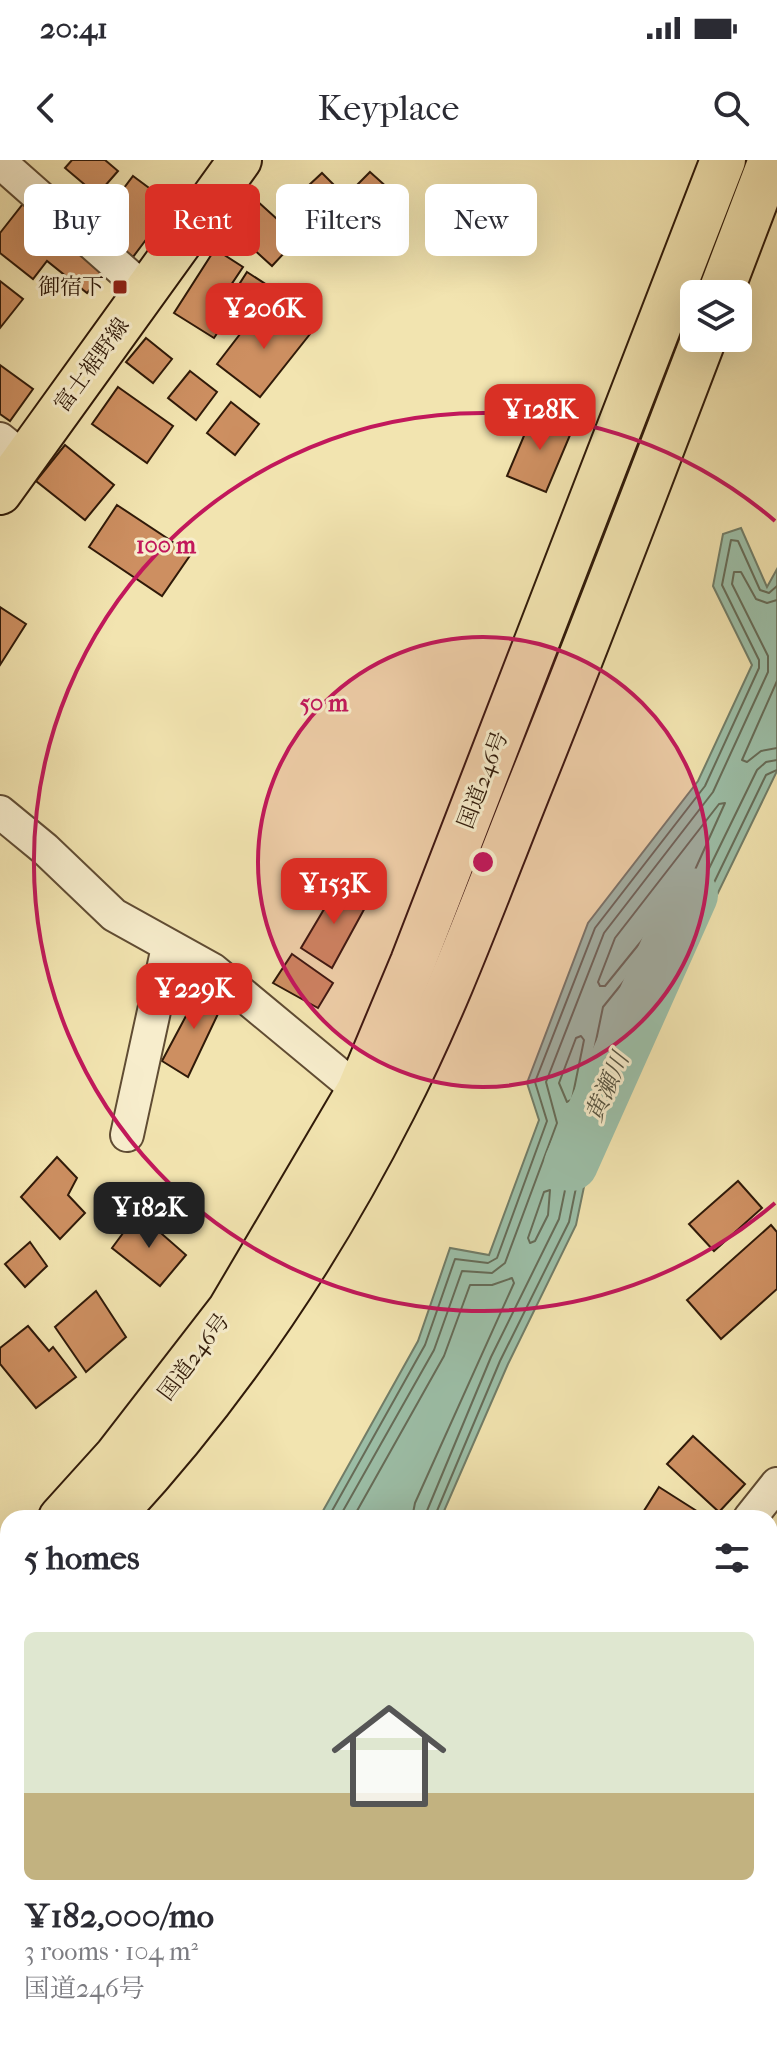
<!DOCTYPE html>
<html lang="en">
<head>
<meta charset="utf-8">
<style>
	:root { --surface:#fff; --page:#f7f7f7; --text:#2b2b33; --muted:#7c7c81; --line:#e1e1e2; --accent:#d93025 }
	body { margin:0; font-family:"IM FELL French Canon","Noto Serif JP",serif; background:var(--page); color:var(--text); height:100vh; display:flex; flex-direction:column; font-size:30px; white-space:nowrap }
	* { box-sizing:border-box; margin:0 }
	p { font-size:26px; color:var(--muted) }
	.icon { flex:none; width:44px; height:44px; fill:none; stroke:currentColor; stroke-width:2; stroke-linecap:round; stroke-linejoin:round }
	.map { position:relative; flex:1; overflow:hidden }
	.details { position:absolute; left:0px; top:1350px; width:778px; height:536px; display:flex; flex-direction:column; background:var(--surface); border-radius:24px 24px 0 0; box-shadow:0 8px 32px #0002 }
	.details>* { flex:none }
	.banner { position:absolute; left:24px; top:24px; width:730px; height:72px; display:flex; gap:16px }
	.fabs { position:absolute; left:680px; top:120px; display:grid; gap:16px }
	.fabs a { display:grid; place-items:center; width:72px; height:72px; border-radius:12px; background:var(--surface); box-shadow:0 8px 32px #0002; font-size:40px }
	.price { position:absolute; translate:-50% -68px; padding:0 18px; border-radius:16px; background:var(--accent); color:#fff; font-size:26px; line-height:52px; filter:drop-shadow(0 2px 4px #0008) }
	.price::after { content:''; position:absolute; left:50%; top:48px; width:24px; height:18px; margin-left:-12px; background:inherit; clip-path:polygon(0 0,100% 0,50% 100%) }
	.price.selected { background:#222; color:#fff }
	ul { padding:0; list-style:none }
	li { display:grid; align-content:center; gap:16px; height:424px; padding:0 24px }
	li+li { border-top:2px solid var(--line) }
	li span { display:grid; place-items:center; height:248px; border-radius:12px; color:#555 }
	li>.icon { margin-inline-start:auto }
	span .icon { width:144px; height:144px; fill:#fffc; stroke-width:1 }
	li b { font-size:34px }
	h2 { display:flex; justify-content:space-between; align-items:center; height:96px; padding:0 24px; font-size:34px }
	.chip { padding:0 28px; border-radius:12px; background:var(--surface); box-shadow:0 8px 32px #0002; font-size:28px; line-height:72px }
	.chip.selected { background:var(--accent); color:#fff }
	.status { display:flex; justify-content:space-between; align-items:center; height:56px; padding:0 40px; background:var(--surface); direction:ltr }
	.status svg { height:22px; fill:currentColor }
	header { display:flex; justify-content:space-between; align-items:center; height:104px; padding:0 24px; background:var(--surface); font-size:36px; font-weight:600 }
	.map>svg:first-child { display:block }
	.water { fill:#9cbfa8; stroke:#717d68; stroke-width:2 }
	.lines { fill:none; stroke-linecap:round; stroke-linejoin:round }
	.shore { stroke:#666c58; stroke-width:2 }
	.river { stroke:#9cbfa8; stroke-width:54 }
	.building { fill:#cd8f61; stroke:#301a09; stroke-width:2 }
	.minor-casing { stroke:#604c33; stroke-width:36 }
	.major-casing { stroke:#301a09; stroke-width:46 }
	.highway-casing { stroke:#301a09; stroke-width:48 }
	.minor { stroke:#f7edcc; stroke-width:32 }
	.major { stroke:#f2e4b0; stroke-width:42 }
	.highway { stroke:#f2e4b0; stroke-width:44 }
	.ring { fill:none; stroke:#c2185b; stroke-width:4 }
	.poi-dot { fill:#8f2418; stroke:#f7edcc; stroke-width:3 }
	.labels { text-anchor:middle; dominant-baseline:central; stroke-width:6; stroke-linejoin:round; paint-order:stroke }
	.poi-label { font-size:22px; fill:#301a09; stroke:#f7edcc; text-anchor:end }
	.street-label { font-size:22px; fill:#301a09; stroke:#f7edcc }
	.water-label { font-size:24px; font-style:italic; fill:#565441; stroke:#f7edcc }
	.centre { fill:#c2185b; stroke:#f7edcc; stroke-width:4 }
	.ring-label { font-size:24px; text-anchor:middle; font-weight:bold; fill:#c2185b; stroke:#f7edcc; stroke-width:6; stroke-linejoin:round; paint-order:stroke }
</style>
</head>
<body>
<div class="status"><b>20:41</b><svg viewBox="0 0 49 12"><path d="M0 12V9h3v3zM5 12V6h3v6zM10 12V3h3v9zM15 12V0h3v12zM26 1h20v11H26zM47 4h2v5h-2z"/></svg></div>
<header><svg class="icon" aria-label="back" viewBox="0 0 24 24"><path d="M15 5l-7 7 7 7"/></svg>Keyplace<svg class="icon" aria-label="search" viewBox="0 0 24 24"><circle cx="10" cy="10" r="6"/><path d="M15 15l6 6"/></svg></header>
<div class="map">
<svg width="777" height="1886" viewBox="0 0 777 1886">
	<rect width="100%" height="100%" fill="#f2e4b0"/>
	<filter id="stains"><feTurbulence type="fractalNoise" baseFrequency=".0025" numOctaves="4"/><feColorMatrix values="0 0 0 0 .2 0 0 0 0 .09 0 0 0 0 .02 0 0 0 .5 -.17"/></filter>
	<radialGradient id="worn" r=".72"><stop offset=".6" stop-color="#630" stop-opacity="0"/><stop offset="1" stop-color="#630" stop-opacity=".3"/></radialGradient>
	<!-- water -->
	<path class="water" d="M741 368 767 427 777 409V611L716 737 620 855 576 1065 508 1204 441 1358H319L418 1181 450 1088 489 1095 539 960 527 923 588 763 698 621 752 505 713 426 723 374Z"/>
	<g class="lines">
		<!-- shore -->
		<g class="shore">
			<path d="M777 521 742 600 747 602 761 591 777 588"/>
			<path d="M725 643 690 721 605 826H600L598 822 615 778 719 644Z"/>
			<path d="M581 876 584 880 572 939 567 942 559 923 576 878Z"/>
			<path d="M550 1030 548 1055 535 1081 530 1083 528 1078 544 1032Z"/>
			<path d="M328 1358 425 1185 455 1099 488 1103 497 1098 547 961 535 922 595 768 705 626 759 508V500L722 425 731 380 738 381 760 430 769 433 777 426"/>
			<path d="M339 1358 434 1190 462 1111 492 1113 505 1103 557 963 546 922 604 773 713 632 768 512V496L732 424 734 412H741L756 439 767 443 777 440"/>
			<path d="M353 1358 444 1196 470 1125H492L512 1118 514 1123 415 1343 412 1358"/>
			<path d="M424 1358 491 1197 559 1059 603 847 700 727 757 610 766 602 777 600"/>
			<path d="M434 1358 500 1201 569 1062 612 851 709 733 766 615 777 610"/>
		</g>
		<!-- river -->
		<g class="river">
			<path d="M571 1004 691 735"/>
			<path d="M0 1744 8 1732"/>
		</g>
	</g>
	<!-- building -->
	<g class="building">
		<path d="M72 0H105L118 11 97 35 65 8Z"/>
		<path d="M370 12 389 29 376 42 357 25Z"/>
		<path d="M322 13 368 59 340 86 300 46 312 35 307 27Z"/>
		<path d="M133 16 172 45 133 97 115 83 127 67 106 52Z"/>
		<path d="M26 40 109 105 87 133 47 101 33 119 0 93V73Z"/>
		<path d="M256 40 298 78 272 106 230 68Z"/>
		<path d="M215 89 243 107 219 143 234 148 214 178 174 153Z"/>
		<path d="M247 112 281 134 267 156 233 134Z"/>
		<path d="M0 121 23 139 0 168Z"/>
		<path d="M290 150 314 169 260 237 217 204 254 156 273 171Z"/>
		<path d="M146 178 172 199 153 223 126 202Z"/>
		<path d="M0 205 33 229 10 261 0 254Z"/>
		<path d="M190 211 217 232 196 260 168 238Z"/>
		<path d="M118 227 173 266 147 303 92 264Z"/>
		<path d="M231 242 259 264 235 295 207 273Z"/>
		<path d="M534 252 573 268 546 332 507 316Z"/>
		<path d="M65 285 114 325 85 360 36 321Z"/>
		<path d="M117 345 191 394 162 436 89 387Z"/>
		<path d="M0 447 26 464 0 505Z"/>
		<path d="M339 724 367 744 332 808 301 788Z"/>
		<path d="M292 794 333 823 318 848 273 823Z"/>
		<path d="M203 824 226 837 188 917 162 901Z"/>
		<path d="M57 997 77 1018 68 1035 85 1053 60 1079 21 1037Z"/>
		<path d="M738 1021 762 1048 714 1091 689 1064Z"/>
		<path d="M138 1053 186 1095 160 1126 112 1088Z"/>
		<path d="M771 1065 777 1072V1129L721 1179 687 1140Z"/>
		<path d="M30 1082 47 1106 25 1127 5 1104Z"/>
		<path d="M96 1131 126 1177 86 1212 55 1167Z"/>
		<path d="M28 1166 49 1191 53 1187 76 1217 36 1248 0 1204V1188Z"/>
		<path d="M693 1276 745 1324 719 1352 667 1304Z"/>
		<path d="M659 1327 703 1355 701 1358H649L642 1354Z"/>
		<path d="M777 1386V1411L770 1406V1394Z"/>
		<path d="M777 1586V1632L770 1629V1599Z"/>
		<path d="M770 1689 777 1693V1740L770 1736Z"/>
		<path d="M777 1764V1795L770 1791V1776Z"/>
		<path d="M770 1870 777 1874V1886L736 1883 740 1878H770Z"/>
		<path d="M130 1878H137L154 1886H126Z"/>
		<path d="M192 1878H261L260 1886H199Z"/>
		<path d="M432 1878H477L475 1886H446L431 1881Z"/>
		<path d="M484 1878H529L526 1886H482Z"/>
		<path d="M602 1878H617L631 1886H597Z"/>
	</g>
	<g class="lines">
		<defs>
			<g id="minor">
				<path d="M0 2 146 131"/>
				<path d="M0 279 25 299"/>
				<path d="M0 652 45 689 114 755 213 810 359 931"/>
				<path d="M127 975 168 787"/>
				<path d="M750 1358 777 1324"/>
				<path d="M770 1842 777 1846"/>
				<path d="M326 1878 343 1886"/>
				<path d="M81 1886 92 1878"/>
				<path d="M705 1886 710 1878"/>
			</g>
			<path id="major" d="M0 333 240 0"/>
			<g id="highway">
				<path d="M720 134 771 0"/>
				<path d="M61 1358 117 1296 230 1150 359 931 413 802 723 0"/>
				<path d="M110 1358C224 1236 319 1095 394 947 446 846 485 738 527 633 588 482 646 330 704 178"/>
				<path d="M0 1416 8 1409"/>
				<path d="M0 1475 8 1467"/>
				<path d="M0 1514 8 1506"/>
			</g>
		</defs>
		<!-- minor casing -->
		<use href="#minor" class="minor-casing"/>
		<!-- major casing -->
		<use href="#major" class="major-casing"/>
		<!-- highway casing -->
		<use href="#highway" class="highway-casing"/>
		<!-- minor -->
		<use href="#minor" class="minor"/>
		<!-- major -->
		<use href="#major" class="major"/>
		<!-- highway -->
		<use href="#highway" class="highway"/>
	</g>
	<!-- distance rings -->
	<circle cx="483" cy="702" r="225" fill="#c2185b" fill-opacity=".12"/>
	<g class="ring">
		<circle cx="483" cy="702" r="225"/>
		<path d="M775 1043A449 449 0 1 1 775 361"/>
	</g>
	<!-- markers -->
	<rect class="poi-dot" x="112" y="119" width="16" height="16" rx="4"/>
	<g class="labels">
		<!-- poi labels -->
		<g class="poi-label">
			<text x="104" y="127">御宿下</text>
		</g>
		<!-- street labels -->
		<g class="street-label">
			<text transform="translate(92 205) rotate(-54)">富士裾野線</text>
			<text transform="translate(483 620) rotate(-69)">国道246号</text>
			<text transform="translate(194 1197) rotate(-53)">国道246号</text>
		</g>
		<!-- water labels -->
		<g class="water-label">
			<text transform="translate(607 927) rotate(-66)">黄瀬川</text>
		</g>
	</g>
	<circle cx="483" cy="702" r="12" class="centre"/>
	<g class="ring-label">
		<text x="166" y="393">100 m</text>
		<text x="324" y="551">50 m</text>
	</g>
	<rect width="100%" height="100%" filter="url(#stains)"/>
	<rect width="100%" height="100%" fill="url(#worn)"/>
</svg>
<div class="fabs">
<a><svg class="icon" aria-label="layers" viewBox="0 0 24 24"><path d="M12 4l9 5-9 5-9-5zM3 14l9 5 9-5"/></svg></a>
</div>
<b class="price" style="left:264px;top:191px">¥206K</b>
<b class="price" style="left:540px;top:292px">¥128K</b>
<b class="price" style="left:334px;top:766px">¥153K</b>
<b class="price" style="left:194px;top:871px">¥229K</b>
<b class="price selected" style="left:149px;top:1090px">¥182K</b>
<div class="banner">
<a class="chip">Buy</a>
<a class="chip selected">Rent</a>
<a class="chip">Filters</a>
<a class="chip">New</a>
</div>
<section class="details">
<h2>5 homes<svg class="icon" aria-label="filters" viewBox="0 0 24 24"><path d="M4 7h16M4 17h16"/><circle cx="9" cy="7" r="2"/><circle cx="15" cy="17" r="2"/></svg></h2>
<ul>
<li><span style="background:linear-gradient(#dfe7d0 65%,#c2b280 0)"><svg class="icon" aria-label="home" viewBox="0 0 24 24"><path d="M3 11l9-7 9 7M6 9v11h12V9"/></svg></span><div><b>¥182,000/mo</b><p>3 rooms · 104 m²</p><p>国道246号</p></div></li>
</ul>
</section>
</div>
</body>
</html>
